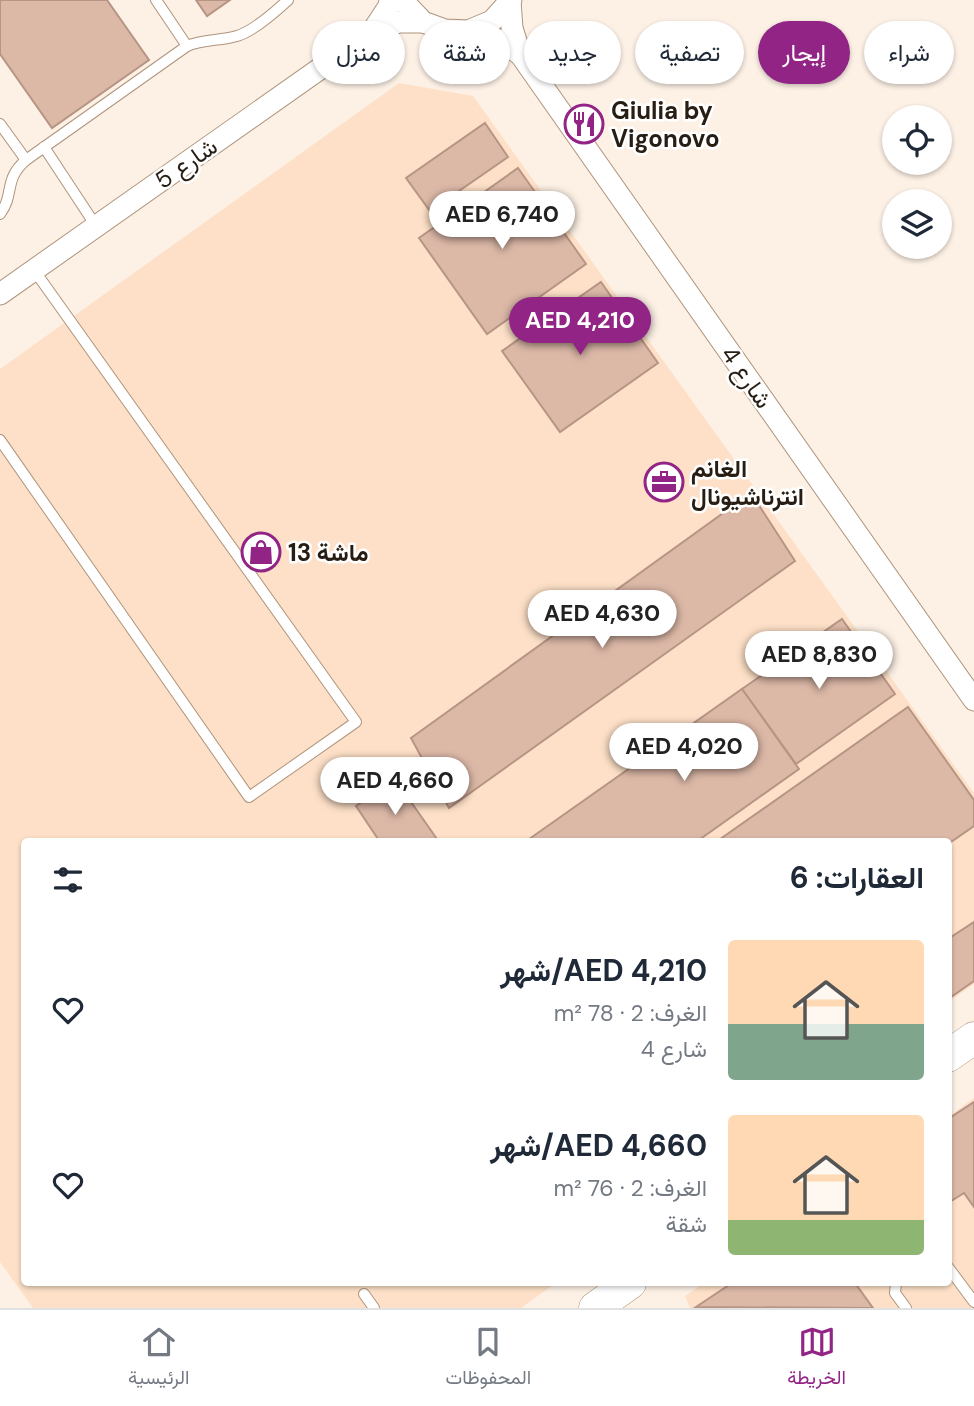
<!DOCTYPE html>
<html lang="ar">
<head>
<meta charset="utf-8">
<style>
	:root { --surface:#fff; --page:#f6f6f7; --text:#1f2937; --muted:#747a83; --line:#e0e1e3; --accent:#922486 }
	body { margin:0; font-family:"DM Sans",Vazirmatn,sans-serif; background:var(--page); color:var(--text); direction:rtl; height:100vh; display:flex; flex-direction:column; font-size:26px; white-space:nowrap }
	* { box-sizing:border-box; margin:0 }
	p { font-size:23px; color:var(--muted) }
	.icon { flex:none; width:38px; height:38px; fill:none; stroke:currentColor; stroke-width:2; stroke-linecap:round; stroke-linejoin:round }
	.map { position:relative; flex:1; overflow:hidden; direction:ltr }
	.side { position:absolute; left:21px; top:838px; width:931px; height:448px; display:flex; flex-direction:column; background:var(--surface); border-radius:7px; box-shadow:0 2px 5px #0004; direction:rtl }
	.side>* { flex:none }
	.hud { position:absolute; left:21px; top:21px; width:933px; height:63px; direction:rtl; display:flex; gap:14px }
	.buttons { position:absolute; left:882px; top:105px; display:grid; gap:14px }
	.buttons a { display:grid; place-items:center; width:70px; height:70px; border-radius:50%; background:var(--surface); box-shadow:0 2px 5px #0004; font-size:35px }
	.price { position:absolute; translate:-50% -60px; padding:0 16px; border-radius:24px; background:#fff; color:#222; font-size:23px; line-height:46px; filter:drop-shadow(0 2px 4px #0008) }
	.price::after { content:''; position:absolute; left:50%; top:42px; width:21px; height:16px; margin-left:-10px; background:inherit; clip-path:polygon(0 0,100% 0,50% 100%) }
	.price.selected { background:var(--accent); color:#fff }
	ul { padding:0; list-style:none }
	li { display:flex; align-items:center; gap:21px; height:175px; padding:0 28px }
	li span { display:grid; place-items:center; flex:none; width:196px; height:140px; border-radius:7px; color:#555 }
	li>.icon { margin-inline-start:auto }
	span .icon { width:84px; height:84px; fill:#fffc; stroke-width:1 }
	li b { font-size:30px }
	h2 { display:flex; justify-content:space-between; align-items:center; height:84px; padding:0 28px; font-size:30px }
	.pill { padding:0 24px; border-radius:32px; background:var(--surface); box-shadow:0 2px 5px #0004; font-size:24px; line-height:63px }
	.pill.selected { background:var(--accent); color:#fff }
	.menu { display:flex; justify-content:space-around; align-items:center; height:98px; border-top:2px solid var(--line); background:var(--surface); font-size:19px; color:var(--muted) }
	.menu a { display:grid; justify-items:center; gap:4px }
	.menu .selected { color:var(--accent) }
	.map>svg:first-child { display:block }
	.built { fill:#fde0c7 }
	.building { fill:#dcb8a7; stroke:#b79585; stroke-width:2 }
	.lines { fill:none; stroke-linecap:round; stroke-linejoin:round }
	.lane-casing { stroke:#af947b; stroke-width:12 }
	.street-casing { stroke:#af947b; stroke-width:23 }
	.secondary-casing { stroke:#af947b; stroke-width:33 }
	.lane { stroke:#fff; stroke-width:10 }
	.street { stroke:#fff; stroke-width:21 }
	.secondary { stroke:#fff; stroke-width:32 }
	.labels { text-anchor:middle; dominant-baseline:central; stroke-width:5; stroke-linejoin:round; paint-order:stroke }
	.poi-label { font-size:24px; font-weight:bold; fill:#271d13; stroke:#fff; text-anchor:start }
	.street-label { font-size:24px; fill:#271d13; stroke:#fff }
</style>
</head>
<body>
<div class="map">
<svg width="974" height="1308" viewBox="0 0 974 1308">
	<rect width="100%" height="100%" fill="#fdf1e6"/>
	<!-- built -->
	<g class="built">
		<path d="M399 83 473 96 974 793V984L949 1002 948 842H24V1283H556L521 1308H33L0 1262V369Z"/>
		<path d="M974 1098V1308H690L685 1296 704 1283H948L949 1116Z"/>
	</g>
	<!-- building -->
	<g class="building">
		<path d="M0 0H107L149 60 52 128 0 54Z"/>
		<path d="M196 0H230L207 16Z"/>
		<path d="M485 123 508 157 430 211 406 178Z"/>
		<path d="M518 168 586 264 487 334 419 238Z"/>
		<path d="M601 282 658 363 560 432 502 351Z"/>
		<path d="M751 493 795 561 449 808 411 738Z"/>
		<path d="M842 619 895 694 796 764 742 689Z"/>
		<path d="M742 689 799 769 696 842H525Z"/>
		<path d="M908 707 974 800V826L948 844V842H716Z"/>
		<path d="M395 779 439 842H380L356 806Z"/>
		<path d="M974 922V981L948 999V939Z"/>
		<path d="M974 1102V1207L964 1193 948 1203V1119Z"/>
		<path d="M732 1283H855L873 1308 696 1307Z"/>
	</g>
	<g class="lines">
		<defs>
			<g id="lane">
				<path d="M156 0 187 46"/>
				<path d="M0 124 26 160"/>
				<path d="M44 147 96 226"/>
				<path d="M0 214C15 194 3 180 26 160L187 46C203 39 220 41 237 36 254 31 275 12 288 0"/>
				<path d="M0 440 249 797 356 722 34 270"/>
				<path d="M948 1267 974 1302"/>
				<path d="M896 1283 895 1293 906 1308"/>
				<path d="M364 1294 374 1308"/>
			</g>
			<g id="street">
				<path d="M404 0 405 3 423 22 445 30 468 31 492 21 511 0"/>
				<path d="M510 1 512 28 520 54 974 700"/>
				<path d="M468 31 496 39 520 54"/>
				<path d="M372 32 389 6 390 0"/>
				<path d="M0 294 372 32 399 22H423"/>
			</g>
			<g id="secondary">
				<path d="M948 1056 974 1038"/>
				<path d="M595 1308 630 1283"/>
			</g>
		</defs>
		<!-- lane casing -->
		<use href="#lane" class="lane-casing"/>
		<!-- street casing -->
		<use href="#street" class="street-casing"/>
		<!-- secondary casing -->
		<use href="#secondary" class="secondary-casing"/>
		<!-- lane -->
		<use href="#lane" class="lane"/>
		<!-- street -->
		<use href="#street" class="street"/>
		<!-- secondary -->
		<use href="#secondary" class="secondary"/>
	</g>
	<!-- icons -->
	<defs>
		<symbol id="restaurant-ring" viewBox="-11 -11 22 22"><circle r="9.5" fill="#fff" stroke="#922486" stroke-width="1.5"/><path d="M-5-6h1v4h1v-4h1v4h1v-4h1v5L-1.5 .5V6h-2V.5L-5-1ZM5-6V6H3V1.5H1.5Q1.5-4 5-6Z" fill="#922486"/></symbol>
		<symbol id="office-ring" viewBox="-11 -11 22 22"><circle r="9.5" fill="#fff" stroke="#922486" stroke-width="1.5"/><path d="M-6-3h4V-5.5h4V-3h4V5H-6ZM-1-4.5V-3h2v-1.5ZM-6 0V1H6V0Z" fill="#922486"/></symbol>
		<symbol id="shop-ring" viewBox="-11 -11 22 22"><circle r="9.5" fill="#fff" stroke="#922486" stroke-width="1.5"/><path d="M-5-2.5h2.3a2.7 3.5 0 0 1 5.4 0H5L5.5 6h-11ZM-1.5-2.5h3a1.5 2.3 0 0 0-3 0Z" fill="#922486"/></symbol>
	</defs>
	<g fill-rule="evenodd">
		<use href="#restaurant-ring" x="562" y="102" width="44" height="44"/>
		<use href="#office-ring" x="642" y="460" width="44" height="44"/>
		<use href="#shop-ring" x="239" y="530" width="44" height="44"/>
	</g>
	<g class="labels">
		<!-- poi labels -->
		<g class="poi-label">
			<text x="611" y="110">Giulia by<tspan x="611" dy="28">Vigonovo</tspan></text>
			<text x="691" y="468">الغانم<tspan x="691" dy="28">انترناشيونال</tspan></text>
			<text x="288" y="552">ماشة 13</text>
		</g>
		<!-- street labels -->
		<g class="street-label">
			<text transform="translate(186 163) rotate(-35)">شارع 5</text>
			<text transform="translate(747 377) rotate(55)">شارع 4</text>
		</g>
	</g>
</svg>
<div class="buttons">
<a><svg class="icon" aria-label="locate" viewBox="0 0 24 24"><circle cx="12" cy="12" r="6"/><path d="M12 2v4M12 18v4M2 12h4M18 12h4"/></svg></a>
<a><svg class="icon" aria-label="layers" viewBox="0 0 24 24"><path d="M12 4l9 5-9 5-9-5zM3 14l9 5 9-5"/></svg></a>
</div>
<b class="price" style="left:502px;top:251px">AED 6,740</b>
<b class="price selected" style="left:580px;top:357px">AED 4,210</b>
<b class="price" style="left:602px;top:650px">AED 4,630</b>
<b class="price" style="left:819px;top:691px">AED 8,830</b>
<b class="price" style="left:684px;top:783px">AED 4,020</b>
<b class="price" style="left:395px;top:817px">AED 4,660</b>
<div class="hud">
<a class="pill">شراء</a>
<a class="pill selected">إيجار</a>
<a class="pill">تصفية</a>
<a class="pill">جديد</a>
<a class="pill">شقة</a>
<a class="pill">منزل</a>
</div>
<section class="side">
<h2>العقارات: 6<svg class="icon" aria-label="filters" viewBox="0 0 24 24"><path d="M4 7h16M4 17h16"/><circle cx="9" cy="7" r="2"/><circle cx="15" cy="17" r="2"/></svg></h2>
<ul>
<li><span style="background:linear-gradient(#ffd9b3 60%,#7fa58c 0)"><svg class="icon" aria-label="home" viewBox="0 0 24 24"><path d="M3 11l9-7 9 7M6 9v11h12V9"/></svg></span><div><b>AED 4,210/شهر</b><p>الغرف: 2 · 78 m²</p><p>شارع 4</p></div><svg class="icon" aria-label="heart" viewBox="0 0 24 24"><path d="M12 20l-8-8c-3-5 5-10 8-4 3-6 11-1 8 4z"/></svg></li>
<li><span style="background:linear-gradient(#ffd9b3 75%,#8fb573 0)"><svg class="icon" aria-label="home" viewBox="0 0 24 24"><path d="M3 11l9-7 9 7M6 9v11h12V9"/></svg></span><div><b>AED 4,660/شهر</b><p>الغرف: 2 · 76 m²</p><p>شقة</p></div><svg class="icon" aria-label="heart" viewBox="0 0 24 24"><path d="M12 20l-8-8c-3-5 5-10 8-4 3-6 11-1 8 4z"/></svg></li>
</ul>
</section>
</div>
<nav class="menu">
<a class="selected"><svg class="icon" aria-label="map" viewBox="0 0 24 24"><path d="M3 6l6-2 6 2 6-2v14l-6 2-6-2-6 2zM9 4v14M15 6v14"/></svg>الخريطة</a>
<a><svg class="icon" aria-label="saved" viewBox="0 0 24 24"><path d="M7 4h10v16l-5-4-5 4z"/></svg>المحفوظات</a>
<a><svg class="icon" aria-label="home" viewBox="0 0 24 24"><path d="M3 11l9-7 9 7M6 9v11h12V9"/></svg>الرئيسية</a>
</nav>
</body>
</html>
